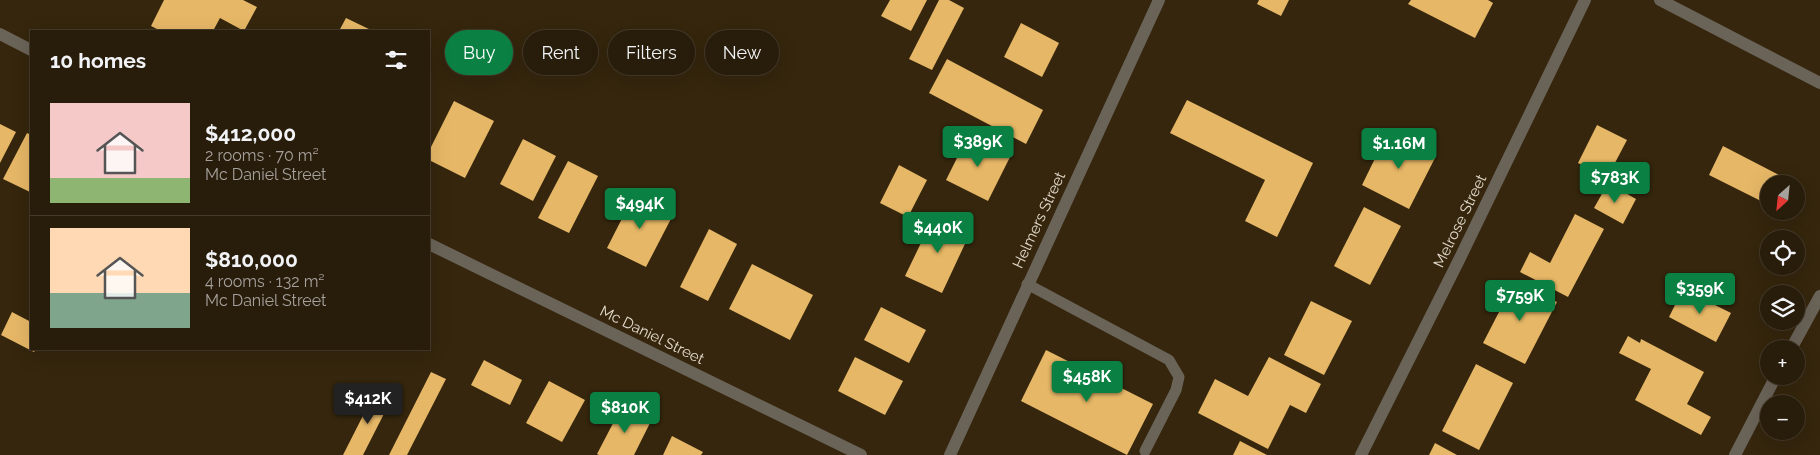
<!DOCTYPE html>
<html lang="en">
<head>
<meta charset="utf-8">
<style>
	:root { --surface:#281c0a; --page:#302513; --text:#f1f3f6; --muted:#a5a19c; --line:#443a2b; --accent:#0b8043 }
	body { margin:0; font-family:Raleway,sans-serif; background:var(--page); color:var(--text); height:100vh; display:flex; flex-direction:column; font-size:19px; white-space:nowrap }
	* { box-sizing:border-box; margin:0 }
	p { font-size:16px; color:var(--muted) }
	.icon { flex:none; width:28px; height:28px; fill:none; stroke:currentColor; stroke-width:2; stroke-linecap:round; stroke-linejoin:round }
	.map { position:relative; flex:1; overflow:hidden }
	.drawer { position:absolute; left:30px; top:30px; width:400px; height:320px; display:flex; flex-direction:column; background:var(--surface); border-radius:0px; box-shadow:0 5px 20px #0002,0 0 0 1px var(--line) }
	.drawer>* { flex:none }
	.top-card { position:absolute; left:445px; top:30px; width:475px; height:45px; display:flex; gap:10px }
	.needle { width:32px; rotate:207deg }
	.buttons { position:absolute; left:1760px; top:175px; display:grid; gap:10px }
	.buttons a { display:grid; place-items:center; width:45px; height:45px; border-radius:50%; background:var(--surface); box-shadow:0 5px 20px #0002,0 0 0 1px var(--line); font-size:25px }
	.price { position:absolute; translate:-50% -42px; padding:0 11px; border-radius:5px; background:var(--accent); color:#fff; font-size:16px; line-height:32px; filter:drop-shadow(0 1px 2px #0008) }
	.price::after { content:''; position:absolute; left:50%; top:30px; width:15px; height:11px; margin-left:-8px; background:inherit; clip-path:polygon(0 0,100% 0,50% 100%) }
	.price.active { background:#222; color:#fff }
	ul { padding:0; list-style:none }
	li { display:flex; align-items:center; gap:15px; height:125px; padding:0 20px }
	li+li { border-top:1px solid var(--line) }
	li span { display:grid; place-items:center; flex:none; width:140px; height:100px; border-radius:0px; color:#555 }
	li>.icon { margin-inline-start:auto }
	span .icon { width:60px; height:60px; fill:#fffc; stroke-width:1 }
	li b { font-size:21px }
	h2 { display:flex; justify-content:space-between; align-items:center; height:60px; padding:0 20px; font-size:21px }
	.pill { padding:0 18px; border-radius:22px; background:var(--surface); box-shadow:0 5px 20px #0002,0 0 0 1px var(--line); font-size:18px; line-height:45px }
	.pill.active { background:var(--accent); color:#fff }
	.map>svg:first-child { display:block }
	.building { fill:#e6b766 }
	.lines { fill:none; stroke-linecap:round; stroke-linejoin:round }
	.service { stroke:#6a6358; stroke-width:11 }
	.minor { stroke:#6a6358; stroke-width:12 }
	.labels { text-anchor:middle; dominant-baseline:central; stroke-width:5; stroke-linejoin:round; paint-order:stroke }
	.street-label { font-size:15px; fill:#e4dbcc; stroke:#35260d }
</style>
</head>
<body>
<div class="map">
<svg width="1820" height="455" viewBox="0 0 1820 455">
	<rect width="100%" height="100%" fill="#35260d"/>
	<!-- building -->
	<g class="building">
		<path d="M164 0H243L257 7 244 31 220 18 213 31H161L151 26Z"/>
		<path d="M890 0H927L911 31 881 16Z"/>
		<path d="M939 0H949L964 8 932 70 909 59Z"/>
		<path d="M1259 0H1289L1281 16 1257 4Z"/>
		<path d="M1411 0H1488L1493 3 1475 38 1408 4Z"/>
		<path d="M346 18 373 31H339Z"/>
		<path d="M1021 23 1059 43 1042 77 1004 57Z"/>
		<path d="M947 59 1043 110 1026 144 929 93Z"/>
		<path d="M1187 100 1313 163 1277 237 1245 221 1265 180 1170 133Z"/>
		<path d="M454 101 494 121 465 178 429 160V151Z"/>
		<path d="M0 124 16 132 0 163Z"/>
		<path d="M1597 125 1627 140 1607 178 1578 163Z"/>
		<path d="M1388 132 1436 156 1409 209 1362 185Z"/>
		<path d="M27 133 31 135V189L30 192 3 179Z"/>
		<path d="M969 134 1011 155 988 201 946 180Z"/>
		<path d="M523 139 556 156 533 201 500 184Z"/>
		<path d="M1723 146 1781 176 1778 184H1769V201L1767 204 1709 175Z"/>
		<path d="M568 161 598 176 569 233 538 218Z"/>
		<path d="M899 165 927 180 908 217 880 203Z"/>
		<path d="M1608 183 1636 199 1623 224 1594 208Z"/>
		<path d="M635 193 674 213 646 267 607 248Z"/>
		<path d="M1364 207 1401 226 1370 285 1334 266Z"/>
		<path d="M935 214 971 231 942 293 905 276Z"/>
		<path d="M1575 214 1604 229 1568 297 1520 272 1530 252 1550 263Z"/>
		<path d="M709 229 737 244 708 301 680 287Z"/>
		<path d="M752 264 813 295 790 340 729 309Z"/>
		<path d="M1515 281 1557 302 1525 364 1483 343Z"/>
		<path d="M1683 289 1731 313 1716 342 1669 317Z"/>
		<path d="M1311 301 1352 321 1324 375 1284 355Z"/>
		<path d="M881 307 926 330 909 363 864 340Z"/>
		<path d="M12 312 31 322V349H36L34 352 1 335Z"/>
		<path d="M1628 336 1640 343 1641 339 1704 372 1687 404 1711 417 1701 435 1635 400 1651 369 1619 353Z"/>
		<path d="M1046 350 1153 404 1127 455 1021 401Z"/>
		<path d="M855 357 903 381 885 415 838 391Z"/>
		<path d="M1269 357 1321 384 1306 413 1290 405 1268 449 1198 413 1215 379 1248 396Z"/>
		<path d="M484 360 522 380 510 405 471 385Z"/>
		<path d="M1476 364 1513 383 1479 450 1442 431Z"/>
		<path d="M431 372 446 379 407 455H389Z"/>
		<path d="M549 381 585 400 562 442 526 423Z"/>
		<path d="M375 392 391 400 363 455H343Z"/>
		<path d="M622 406 651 421 634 455H599L597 454Z"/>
		<path d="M672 436 703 452 701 455H663Z"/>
		<path d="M1240 441 1267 455H1233Z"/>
		<path d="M1435 443 1457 455H1429Z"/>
	</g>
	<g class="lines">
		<!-- service -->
		<path class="service" d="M1027 284 1169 360 1179 377 1176 390 1145 451"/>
		<!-- minor -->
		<g class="minor">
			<path d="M1660 0 1820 83"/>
			<path d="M0 34 31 50"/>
			<path d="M429 244 861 455"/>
			<path d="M1791 349 1820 296"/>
			<path d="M950 455 1159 0"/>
			<path d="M1361 455 1459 260 1585 0"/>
			<path d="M1735 455 1776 376"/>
		</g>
	</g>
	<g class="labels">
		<!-- street labels -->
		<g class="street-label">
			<text transform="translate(1039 220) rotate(-65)">Helmers Street</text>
			<text transform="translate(1460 221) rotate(-64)">Melrose Street</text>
			<text transform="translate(652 335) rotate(26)">Mc Daniel Street</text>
		</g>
	</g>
</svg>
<div class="buttons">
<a><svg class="needle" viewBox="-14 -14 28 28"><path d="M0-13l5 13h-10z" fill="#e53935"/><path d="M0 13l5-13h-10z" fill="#a5a19c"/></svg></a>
<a><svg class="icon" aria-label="locate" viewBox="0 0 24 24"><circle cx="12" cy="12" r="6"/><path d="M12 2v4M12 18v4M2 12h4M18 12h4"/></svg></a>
<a><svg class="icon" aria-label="layers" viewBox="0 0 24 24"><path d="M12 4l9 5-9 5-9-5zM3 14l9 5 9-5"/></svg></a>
<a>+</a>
<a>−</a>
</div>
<b class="price" style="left:978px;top:168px">$389K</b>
<b class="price" style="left:1399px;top:170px">$1.16M</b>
<b class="price" style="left:1615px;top:204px">$783K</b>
<b class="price" style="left:640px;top:230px">$494K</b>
<b class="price" style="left:938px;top:254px">$440K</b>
<b class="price" style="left:1700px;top:315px">$359K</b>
<b class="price" style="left:1520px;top:322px">$759K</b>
<b class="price" style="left:1087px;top:403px">$458K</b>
<b class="price active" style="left:368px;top:425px">$412K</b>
<b class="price" style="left:625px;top:434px">$810K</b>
<div class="top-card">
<a class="pill active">Buy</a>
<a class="pill">Rent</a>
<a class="pill">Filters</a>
<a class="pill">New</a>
</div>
<section class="drawer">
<h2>10 homes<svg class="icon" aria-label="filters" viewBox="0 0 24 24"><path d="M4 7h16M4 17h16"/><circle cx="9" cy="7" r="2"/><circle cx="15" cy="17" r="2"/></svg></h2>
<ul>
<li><span style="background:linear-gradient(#f6c9c9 75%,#8fb573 0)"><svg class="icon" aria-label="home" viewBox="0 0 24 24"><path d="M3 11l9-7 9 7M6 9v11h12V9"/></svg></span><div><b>$412,000</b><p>2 rooms · 70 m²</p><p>Mc Daniel Street</p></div></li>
<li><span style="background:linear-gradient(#ffd9b3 65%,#7fa58c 0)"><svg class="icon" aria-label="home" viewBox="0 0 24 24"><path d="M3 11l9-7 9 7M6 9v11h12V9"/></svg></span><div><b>$810,000</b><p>4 rooms · 132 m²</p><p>Mc Daniel Street</p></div></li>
</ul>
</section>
</div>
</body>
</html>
